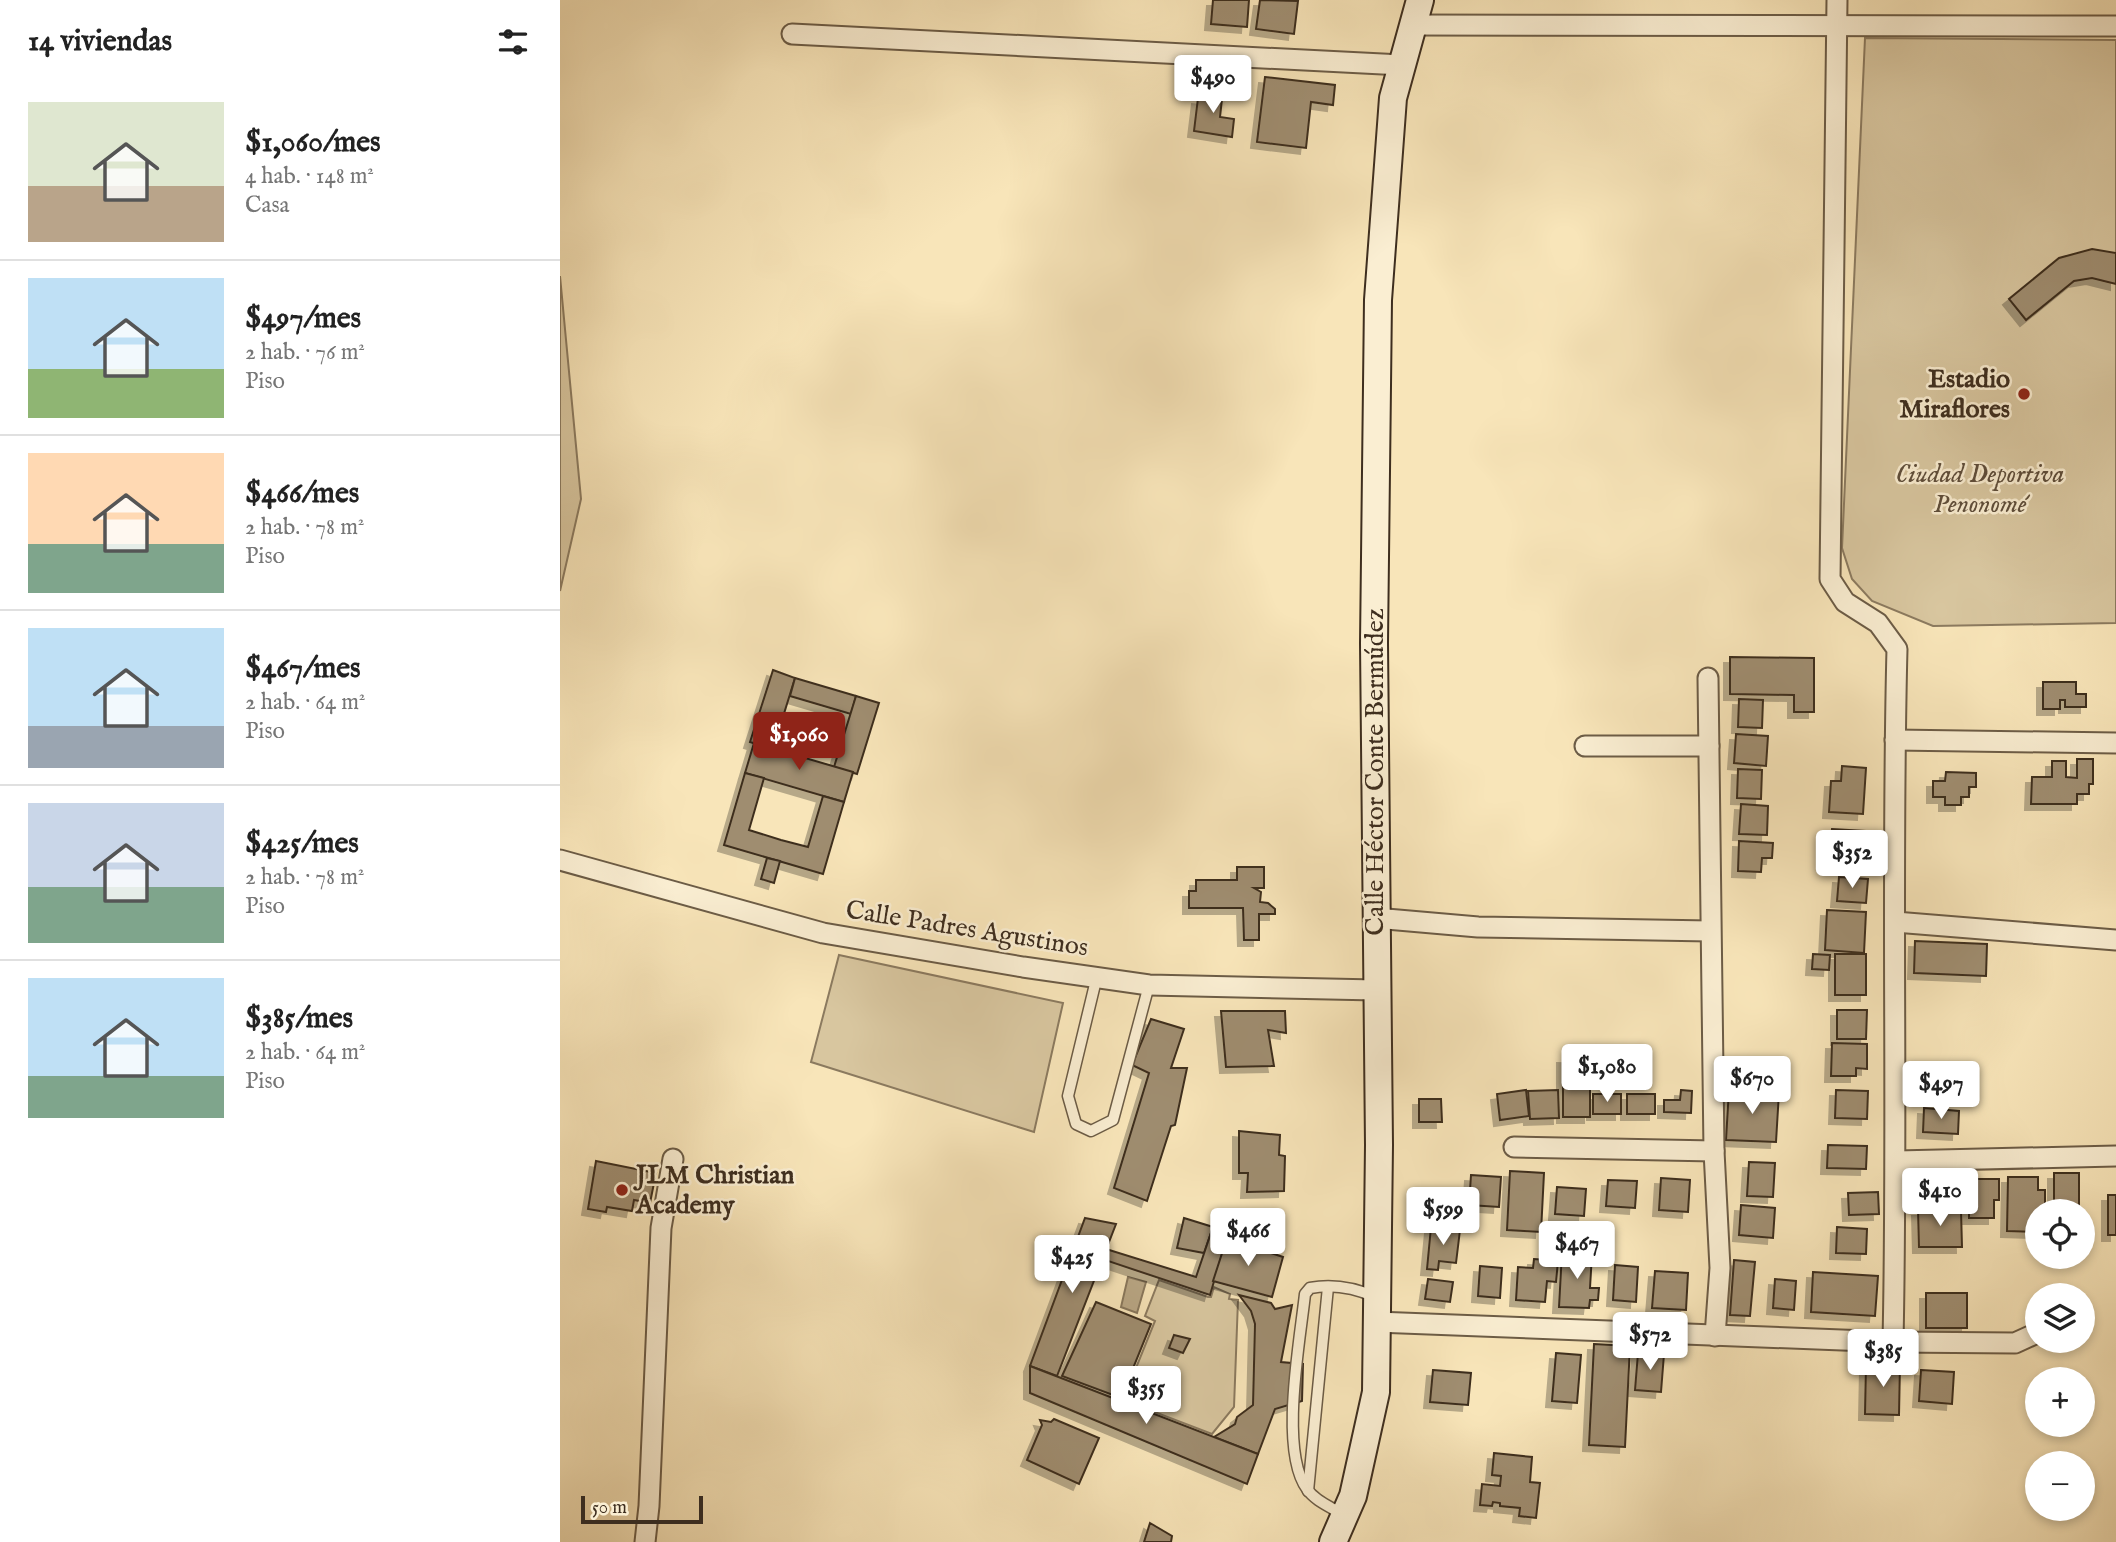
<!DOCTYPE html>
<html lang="es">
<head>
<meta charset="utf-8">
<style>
	:root { --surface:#fff; --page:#f2f2f2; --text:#222; --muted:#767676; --line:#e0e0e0; --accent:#8f2418 }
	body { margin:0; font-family:"IM FELL English",serif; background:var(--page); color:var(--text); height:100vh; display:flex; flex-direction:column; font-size:26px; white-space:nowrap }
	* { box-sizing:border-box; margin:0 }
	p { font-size:23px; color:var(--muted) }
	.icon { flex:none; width:38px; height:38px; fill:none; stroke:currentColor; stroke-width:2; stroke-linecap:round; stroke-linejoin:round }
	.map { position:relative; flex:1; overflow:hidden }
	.panel { display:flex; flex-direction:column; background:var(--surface); width:560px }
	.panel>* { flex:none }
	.buttons { position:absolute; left:1465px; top:1199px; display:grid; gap:14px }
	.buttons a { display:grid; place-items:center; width:70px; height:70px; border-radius:50%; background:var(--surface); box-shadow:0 4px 10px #0003; font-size:35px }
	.scale { position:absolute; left:21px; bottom:18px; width:122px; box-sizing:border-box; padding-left:7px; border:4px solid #3e2e1f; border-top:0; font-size:19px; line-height:24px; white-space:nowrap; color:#3e2e1f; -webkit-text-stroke:5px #faeed2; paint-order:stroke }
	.price { position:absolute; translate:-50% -60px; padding:0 16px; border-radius:7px; background:#fff; color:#222; font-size:23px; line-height:46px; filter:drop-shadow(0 2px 4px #0008) }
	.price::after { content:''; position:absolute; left:50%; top:42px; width:21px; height:16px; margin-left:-10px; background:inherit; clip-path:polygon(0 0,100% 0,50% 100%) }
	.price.current { background:var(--accent); color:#fff }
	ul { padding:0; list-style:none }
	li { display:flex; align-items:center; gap:21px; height:175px; padding:0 28px }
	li+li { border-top:2px solid var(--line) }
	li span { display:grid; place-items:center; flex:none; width:196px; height:140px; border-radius:0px; color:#555 }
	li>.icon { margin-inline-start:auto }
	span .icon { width:84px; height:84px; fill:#fffc; stroke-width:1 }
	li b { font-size:30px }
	h2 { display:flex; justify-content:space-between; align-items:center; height:84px; padding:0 28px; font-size:30px }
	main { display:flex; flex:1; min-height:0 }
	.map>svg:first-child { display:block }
	.green { fill:#d8c69f; stroke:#8b7a5f; stroke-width:2 }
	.water { fill:#b9a785; stroke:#88775c; stroke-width:2 }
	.building { fill:#9f8d6f; stroke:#3e2e1f; stroke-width:2; filter:url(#shadow) }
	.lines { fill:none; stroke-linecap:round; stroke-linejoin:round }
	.lane-casing { stroke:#6c5c46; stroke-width:13 }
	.street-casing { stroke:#6c5c46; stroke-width:23 }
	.secondary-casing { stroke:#3e2e1f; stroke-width:30 }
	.lane { stroke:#faeed2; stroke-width:10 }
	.street { stroke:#faeed2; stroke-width:19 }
	.secondary { stroke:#faeed2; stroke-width:26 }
	.poi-dot { fill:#8f2418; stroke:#faeed2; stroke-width:2.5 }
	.labels { text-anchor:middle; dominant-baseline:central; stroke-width:5; stroke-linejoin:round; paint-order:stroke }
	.poi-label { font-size:26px; font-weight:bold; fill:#3e2e1f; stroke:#faeed2; text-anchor:end }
	.park-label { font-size:26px; font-style:italic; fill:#5d4c39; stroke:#faeed2 }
	.street-label { font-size:26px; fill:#3e2e1f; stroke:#faeed2 }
</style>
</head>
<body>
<main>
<section class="panel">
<h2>14 viviendas<svg class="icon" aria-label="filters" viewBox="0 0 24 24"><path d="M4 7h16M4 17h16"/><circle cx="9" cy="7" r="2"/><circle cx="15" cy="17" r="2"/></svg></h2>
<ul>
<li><span style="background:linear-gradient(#dfe7d0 60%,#b9a48a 0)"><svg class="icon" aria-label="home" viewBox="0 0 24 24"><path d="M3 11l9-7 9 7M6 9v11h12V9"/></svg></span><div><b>$1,060/mes</b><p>4 hab. · 148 m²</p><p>Casa</p></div></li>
<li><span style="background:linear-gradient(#bfe0f5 65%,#8fb573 0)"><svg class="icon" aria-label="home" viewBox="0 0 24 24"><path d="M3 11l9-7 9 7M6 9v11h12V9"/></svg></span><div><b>$497/mes</b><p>2 hab. · 76 m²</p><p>Piso</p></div></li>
<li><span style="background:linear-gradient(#ffd9b3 65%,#7fa58c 0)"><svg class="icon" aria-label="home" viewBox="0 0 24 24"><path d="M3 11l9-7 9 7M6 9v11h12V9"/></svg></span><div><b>$466/mes</b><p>2 hab. · 78 m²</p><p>Piso</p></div></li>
<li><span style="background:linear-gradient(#bfe0f5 70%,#9aa5b1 0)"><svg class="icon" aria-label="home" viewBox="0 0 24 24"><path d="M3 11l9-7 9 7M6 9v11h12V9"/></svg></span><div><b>$467/mes</b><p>2 hab. · 64 m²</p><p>Piso</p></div></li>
<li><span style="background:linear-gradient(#c9d6e8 60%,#7fa58c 0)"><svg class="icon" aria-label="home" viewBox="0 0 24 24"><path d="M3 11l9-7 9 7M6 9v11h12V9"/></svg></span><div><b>$425/mes</b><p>2 hab. · 78 m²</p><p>Piso</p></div></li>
<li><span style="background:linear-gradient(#bfe0f5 70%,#7fa58c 0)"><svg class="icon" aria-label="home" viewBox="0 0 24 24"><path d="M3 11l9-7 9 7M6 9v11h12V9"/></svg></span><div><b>$385/mes</b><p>2 hab. · 64 m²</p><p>Piso</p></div></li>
</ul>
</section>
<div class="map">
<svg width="1556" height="1542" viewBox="0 0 1556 1542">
	<defs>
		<filter id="shadow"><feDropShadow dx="-6" dy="6" stdDeviation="0" flood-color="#0004"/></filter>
	</defs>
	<rect width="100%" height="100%" fill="#f8e5b9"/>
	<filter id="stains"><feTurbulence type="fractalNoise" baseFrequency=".00286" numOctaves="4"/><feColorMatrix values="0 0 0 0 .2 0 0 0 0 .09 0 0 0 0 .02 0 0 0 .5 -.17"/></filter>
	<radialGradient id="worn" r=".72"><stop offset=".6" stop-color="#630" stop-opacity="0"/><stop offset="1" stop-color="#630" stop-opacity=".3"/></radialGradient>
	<!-- green -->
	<g class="green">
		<path d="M1305 38 1556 40V623L1373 626 1312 601 1292 579 1282 548Z"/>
		<path d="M0 276 21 499 0 591Z"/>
		<path d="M279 955 503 1003 474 1132 251 1062Z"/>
		<path d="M599 1280 648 1297H651L654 1287 670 1294 669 1299 678 1300 674 1407 652 1434 563 1400 595 1321 585 1316Z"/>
	</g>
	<!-- water -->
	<path class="water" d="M568 1277 586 1282 577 1313 561 1307Z"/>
	<!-- building -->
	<g class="building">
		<path d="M653 0H689L687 27 651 24Z"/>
		<path d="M700 0 738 1 734 34 696 29Z"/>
		<path d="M705 77 775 85 773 105 751 102 746 148 697 142Z"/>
		<path d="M648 88 663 90 660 117 674 119 672 137 634 131 638 98 646 99Z"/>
		<path d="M1532 249 1556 253V284L1532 278 1514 281 1466 320 1449 299 1499 258Z"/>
		<path d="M1170 657 1254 658V712H1234V695L1170 694Z"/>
		<path d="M213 670 235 678 213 749 190 742Z"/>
		<path d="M235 678 296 696 291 714 230 696Z"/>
		<path d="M1483 682H1516V694H1526V707H1505V700H1500V709H1483Z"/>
		<path d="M296 696 319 703 297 774 274 767Z"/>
		<path d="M1179 699 1203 700 1202 728 1178 727Z"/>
		<path d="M1176 734 1208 736 1206 766 1174 763Z"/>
		<path d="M194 743 293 772 284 802 185 773Z"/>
		<path d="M1517 759H1533V784H1529V794H1517V804H1471L1472 777H1492V761H1506V777L1517 778Z"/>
		<path d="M1282 766 1306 768 1303 814 1269 812 1271 781H1281Z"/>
		<path d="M1178 769 1202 770 1201 799 1177 798Z"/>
		<path d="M1386 772 1416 773V787H1409V797H1401V805H1385V797H1373V781H1385Z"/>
		<path d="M185 773 204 778 189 830 221 840 248 847 263 796 284 802 263 874 164 845Z"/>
		<path d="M1181 804 1208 806 1207 835 1179 834Z"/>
		<path d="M1272 829 1305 831 1303 860 1269 857Z"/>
		<path d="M1179 841 1213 843 1212 858H1202L1201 872 1178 871Z"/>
		<path d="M207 858 220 861 214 883 201 879Z"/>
		<path d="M677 867H704V888H694L701 892 700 902 708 903 715 909V914H699V940H684L683 908H629V891H636V880H677Z"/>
		<path d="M1279 877 1308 879 1306 903 1277 901Z"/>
		<path d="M1267 910 1306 912 1304 953 1265 950Z"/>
		<path d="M1355 941 1427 944 1426 976 1354 973Z"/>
		<path d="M1253 954 1270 955 1269 970 1252 969Z"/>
		<rect x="1275" y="954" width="31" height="41"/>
		<path d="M1277 1010H1307L1306 1039H1277Z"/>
		<path d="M661 1011H725L726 1033 708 1030 714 1066 666 1067Z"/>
		<path d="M591 1019 624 1029 611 1068H627L615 1125 611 1126 587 1201 554 1188 589 1073 572 1065Z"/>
		<path d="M1272 1043 1307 1044V1069L1296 1068V1076H1271Z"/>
		<path d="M1003 1057 1030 1058V1117H1003Z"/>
		<path d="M1169 1089 1219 1092 1216 1142 1166 1140Z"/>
		<path d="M966 1090 969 1116 940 1120 937 1094Z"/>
		<path d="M998 1090 999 1118 970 1119 968 1091Z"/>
		<path d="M1121 1090 1132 1091 1131 1113 1104 1112V1100H1120Z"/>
		<path d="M1276 1090 1308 1091 1307 1119 1275 1118Z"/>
		<rect x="1033" y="1094" width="28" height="20"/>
		<rect x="1067" y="1094" width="28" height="20"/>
		<path d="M859 1099H881L882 1122H859Z"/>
		<path d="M1364 1108 1399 1111 1398 1134 1363 1132Z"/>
		<path d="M679 1131 720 1135 719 1155 725 1156 724 1191 687 1192 688 1173H679Z"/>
		<path d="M1268 1145 1307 1146 1306 1169 1267 1168Z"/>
		<path d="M36 1161 96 1173 90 1203 74 1200 72 1211 47 1207 46 1212 28 1209Z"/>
		<path d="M1189 1162 1215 1163 1213 1197 1187 1196Z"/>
		<path d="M950 1171 984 1173 981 1232 947 1230Z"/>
		<rect x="1494" y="1173" width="25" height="38"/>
		<path d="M911 1175 941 1177 939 1207 909 1205Z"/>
		<path d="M1448 1177H1478V1190H1485V1211H1477V1232L1447 1231Z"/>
		<path d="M1101 1178 1130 1180 1128 1212 1099 1210Z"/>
		<path d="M1395 1179H1439V1200H1434V1218H1409V1200H1395Z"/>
		<path d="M1048 1180 1077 1181 1075 1208 1046 1206Z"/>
		<path d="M997 1187 1026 1189 1024 1216 995 1214Z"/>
		<path d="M1318 1192 1319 1214 1289 1215 1288 1193Z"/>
		<rect x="1548" y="1195" width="8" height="40"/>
		<path d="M871 1204 895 1206 893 1224 870 1222Z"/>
		<path d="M1181 1205 1215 1208 1213 1238 1179 1235Z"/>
		<path d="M1358 1210H1401L1402 1247H1359Z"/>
		<path d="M525 1218 556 1224 497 1376 470 1366Z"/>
		<path d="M624 1218 653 1227 644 1253 617 1248Z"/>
		<path d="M653 1227 668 1234 650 1295 542 1259 546 1249 636 1277Z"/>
		<path d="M871 1227 900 1230 896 1263 879 1261 878 1270 867 1269Z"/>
		<path d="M1277 1227 1307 1229 1306 1254 1276 1253Z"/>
		<path d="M667 1238 723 1257 712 1297 653 1281Z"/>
		<path d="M1002 1252 1032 1254 1030 1288H1039L1038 1300H1030L1029 1308 999 1307Z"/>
		<path d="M974 1259 998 1261 996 1282 987 1281 985 1302 956 1300 958 1267 973 1268Z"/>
		<path d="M1174 1260 1195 1262 1190 1316 1170 1315Z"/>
		<path d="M1055 1265 1078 1267 1076 1302 1053 1300Z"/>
		<path d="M920 1266 942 1268 940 1298 918 1296Z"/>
		<path d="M1095 1271 1128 1273 1126 1310 1092 1308Z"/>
		<path d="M1253 1272 1318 1276 1315 1316 1251 1312Z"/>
		<path d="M868 1279 893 1282 890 1302 865 1299Z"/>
		<path d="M1215 1279 1236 1281 1234 1310 1213 1308Z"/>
		<rect x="1366" y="1293" width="41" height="35"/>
		<path d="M679 1295 711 1303 715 1309 732 1305 721 1362 743 1364 742 1401 715 1409 698 1454 654 1437 675 1424 677 1417 693 1405 695 1324 691 1311Z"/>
		<path d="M536 1302 591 1324 561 1398 502 1376Z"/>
		<path d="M614 1335 630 1339 623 1353 609 1348Z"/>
		<path d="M1034 1344 1070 1346 1065 1447 1029 1445Z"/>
		<path d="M996 1353 1021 1355 1017 1403 992 1401Z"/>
		<path d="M1078 1353 1104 1354 1101 1392 1075 1390Z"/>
		<path d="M1306 1364H1340L1339 1415 1305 1414Z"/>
		<path d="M470 1366 698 1454 687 1484 470 1393Z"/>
		<path d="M873 1370 911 1373 908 1405 870 1402Z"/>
		<path d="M1361 1370 1394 1372 1392 1404 1359 1401Z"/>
		<path d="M494 1419 539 1438 519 1484 467 1460 482 1425 480 1420 491 1422Z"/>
		<path d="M934 1453 972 1457 970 1482 980 1483 976 1518 959 1516 960 1508 940 1506V1503L933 1502 932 1506 920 1505 922 1484 940 1486 941 1476 932 1475Z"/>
		<path d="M590 1523 612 1536 611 1542H584Z"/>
	</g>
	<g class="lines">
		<defs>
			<g id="lane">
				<path d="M537 976 508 1096 516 1124 531 1131 553 1120 589 985"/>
				<path d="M748 1491 768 1287"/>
				<path d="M782 1514C771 1507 755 1501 747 1489 719 1451 740 1341 745 1294L750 1288C772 1284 795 1288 815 1297"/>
			</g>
			<g id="street">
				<path d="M853 25 1556 26"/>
				<path d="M232 34 842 65"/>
				<path d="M1148 678 1154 1151 1160 1268 1155 1336"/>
				<path d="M1335 740 1556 743"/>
				<path d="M1025 746H1149"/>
				<path d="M0 860 263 933 463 967 589 985 816 990"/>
				<path d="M815 918 918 927 1150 931"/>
				<path d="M1335 922 1556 940"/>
				<path d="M954 1147 1154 1151"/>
				<path d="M1337 1161 1556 1156"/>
				<path d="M816 1322 1333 1342C1338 1111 1331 880 1337 649L1318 623 1285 602 1270 579 1277 0"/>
				<path d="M1333 1342 1455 1343 1477 1333"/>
				<path d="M85 1542 89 1506 101 1228 113 1159"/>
			</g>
			<path id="secondary" d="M773 1542 793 1496 816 1392 819 1145 814 643 818 300 833 98 860 0"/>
		</defs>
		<!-- lane casing -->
		<use href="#lane" class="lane-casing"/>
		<!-- street casing -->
		<use href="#street" class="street-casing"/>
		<!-- secondary casing -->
		<use href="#secondary" class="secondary-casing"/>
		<!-- lane -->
		<use href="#lane" class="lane"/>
		<!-- street -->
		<use href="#street" class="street"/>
		<!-- secondary -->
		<use href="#secondary" class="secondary"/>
	</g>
	<!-- markers -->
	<g class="poi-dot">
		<circle cx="1464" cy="394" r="7"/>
		<circle cx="62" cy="1190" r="7"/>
	</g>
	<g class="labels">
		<!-- poi labels -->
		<g class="poi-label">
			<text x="1450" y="379">Estadio<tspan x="1450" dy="30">Miraflores</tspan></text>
			<text x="76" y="1175" text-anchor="start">JLM Christian<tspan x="76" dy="30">Academy</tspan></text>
		</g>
		<!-- park labels -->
		<g class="park-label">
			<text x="1420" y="474">Ciudad Deportiva<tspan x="1420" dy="30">Penonomé</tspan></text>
		</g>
		<!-- street labels -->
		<g class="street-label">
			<text transform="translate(815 772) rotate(-90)">Calle Héctor Conte Bermúdez</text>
			<text transform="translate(407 929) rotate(9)">Calle Padres Agustinos</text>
		</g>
	</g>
	<rect width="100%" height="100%" filter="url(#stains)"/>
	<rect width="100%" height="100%" fill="url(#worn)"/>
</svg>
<div class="buttons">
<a><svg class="icon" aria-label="locate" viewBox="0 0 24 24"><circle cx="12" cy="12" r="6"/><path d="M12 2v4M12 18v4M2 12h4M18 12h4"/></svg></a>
<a><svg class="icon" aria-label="layers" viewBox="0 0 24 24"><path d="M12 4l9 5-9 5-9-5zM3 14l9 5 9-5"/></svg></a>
<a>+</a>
<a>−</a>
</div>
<div class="scale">50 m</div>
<b class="price" style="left:653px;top:115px">$490</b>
<b class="price current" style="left:239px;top:772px">$1,060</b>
<b class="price" style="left:1292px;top:890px">$352</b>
<b class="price" style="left:1047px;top:1104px">$1,080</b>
<b class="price" style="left:1192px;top:1116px">$670</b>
<b class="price" style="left:1381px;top:1121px">$497</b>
<b class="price" style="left:1380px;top:1228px">$410</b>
<b class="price" style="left:883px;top:1247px">$599</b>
<b class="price" style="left:688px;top:1268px">$466</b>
<b class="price" style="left:1017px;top:1281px">$467</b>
<b class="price" style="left:512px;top:1295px">$425</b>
<b class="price" style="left:1090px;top:1372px">$572</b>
<b class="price" style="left:1323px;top:1389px">$385</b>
<b class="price" style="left:586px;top:1426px">$355</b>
</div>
</main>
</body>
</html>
